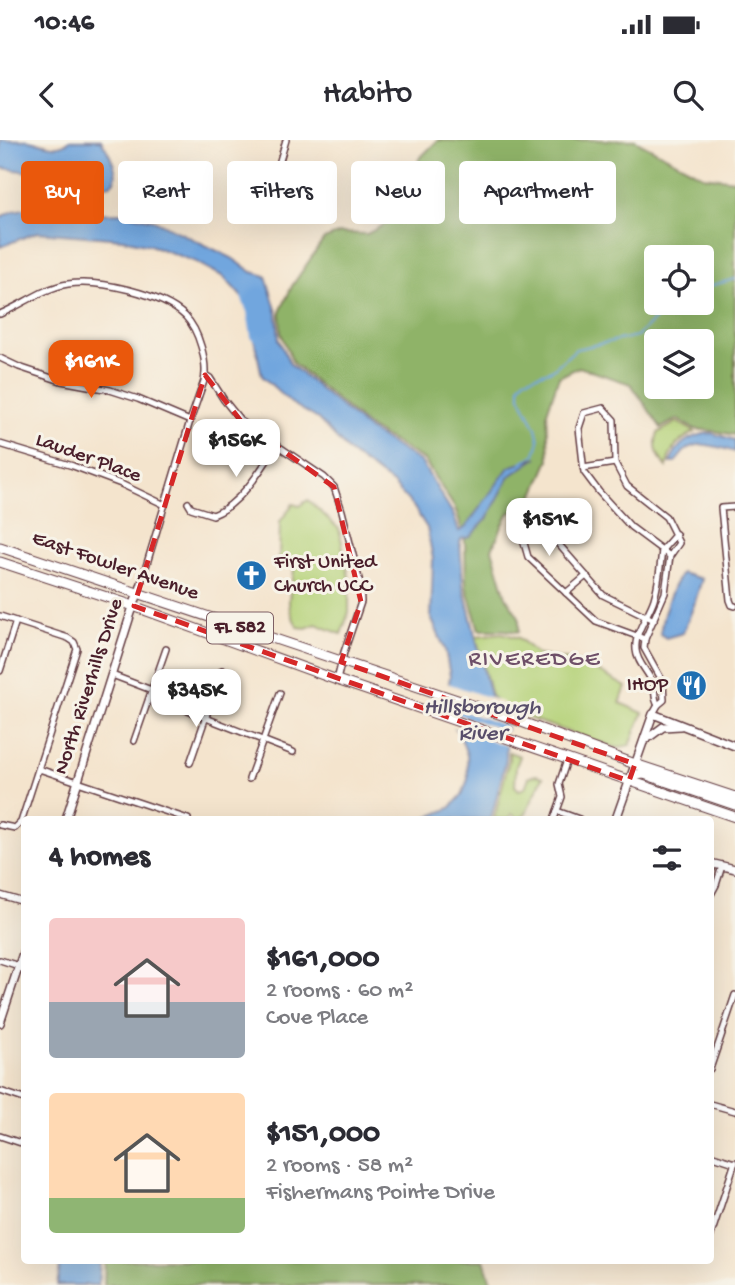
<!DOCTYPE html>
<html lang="en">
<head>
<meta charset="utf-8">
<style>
	:root { --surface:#fff; --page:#f7f7f7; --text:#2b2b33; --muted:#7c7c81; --accent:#ea580c }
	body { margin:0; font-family:"Gochi Hand",sans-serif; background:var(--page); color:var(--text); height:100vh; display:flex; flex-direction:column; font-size:26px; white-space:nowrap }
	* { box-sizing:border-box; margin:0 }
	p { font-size:23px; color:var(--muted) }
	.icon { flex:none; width:38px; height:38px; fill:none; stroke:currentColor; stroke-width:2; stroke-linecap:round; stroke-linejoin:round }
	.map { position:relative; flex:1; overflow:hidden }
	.panel { position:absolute; left:21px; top:676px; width:693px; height:448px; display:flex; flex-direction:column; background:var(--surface); border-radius:7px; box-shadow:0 7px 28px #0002 }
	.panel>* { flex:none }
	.hud { position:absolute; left:21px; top:21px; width:693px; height:63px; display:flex; gap:14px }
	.buttons { position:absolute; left:644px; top:105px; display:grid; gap:14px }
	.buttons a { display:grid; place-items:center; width:70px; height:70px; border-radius:7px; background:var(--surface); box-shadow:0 7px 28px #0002; font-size:35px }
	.price { position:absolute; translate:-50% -60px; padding:0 16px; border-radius:14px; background:#fff; color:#222; font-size:23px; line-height:46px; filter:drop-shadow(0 2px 4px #0008) }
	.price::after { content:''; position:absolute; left:50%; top:42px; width:21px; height:16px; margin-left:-10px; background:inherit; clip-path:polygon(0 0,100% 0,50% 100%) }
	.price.on { background:var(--accent); color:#fff }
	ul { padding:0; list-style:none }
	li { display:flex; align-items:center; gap:21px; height:175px; padding:0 28px }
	li span { display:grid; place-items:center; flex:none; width:196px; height:140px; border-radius:7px; color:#555 }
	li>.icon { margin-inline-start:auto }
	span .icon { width:84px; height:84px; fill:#fffc; stroke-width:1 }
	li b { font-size:30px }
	h2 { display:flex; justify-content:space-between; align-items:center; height:84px; padding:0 28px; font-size:30px }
	.chip { padding:0 24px; border-radius:7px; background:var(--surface); box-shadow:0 7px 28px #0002; font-size:24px; line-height:63px }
	.chip.on { background:var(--accent); color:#fff }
	.status { display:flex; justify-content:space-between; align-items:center; height:49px; padding:0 35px; background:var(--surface); direction:ltr }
	.status svg { height:19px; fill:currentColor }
	header { display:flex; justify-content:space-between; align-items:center; height:91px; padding:0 28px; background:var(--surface); font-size:32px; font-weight:600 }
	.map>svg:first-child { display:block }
	.green { fill:#b4d177; stroke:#7f7851; stroke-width:2 }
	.forest { fill:#8fb368; stroke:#6c694a; stroke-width:2; fill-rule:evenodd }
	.water { fill:#71a6de; stroke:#5e6284; stroke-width:2 }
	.pier { fill:#f4e4cd }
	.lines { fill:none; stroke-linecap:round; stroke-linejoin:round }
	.stream { stroke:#71a6de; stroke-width:2 }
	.river { stroke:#71a6de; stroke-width:10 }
	.minor-casing { stroke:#643d43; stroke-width:8 }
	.tertiary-casing { stroke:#643d43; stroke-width:10 }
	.primary-casing { stroke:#643d43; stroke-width:11 }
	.motorway-casing { stroke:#643d43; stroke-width:12 }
	.minor { stroke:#fff; stroke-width:5 }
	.tertiary { stroke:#fff; stroke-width:7 }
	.primary { stroke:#fff; stroke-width:9 }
	.motorway { stroke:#fff; stroke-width:10 }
	.marked { fill:none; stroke:#d62828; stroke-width:5; stroke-dasharray:14 9; stroke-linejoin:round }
	.labels { text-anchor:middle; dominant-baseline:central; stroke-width:6; stroke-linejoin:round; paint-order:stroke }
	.shield { fill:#f7f3e8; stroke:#7e5f64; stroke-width:2 }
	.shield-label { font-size:19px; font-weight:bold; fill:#4a1f2b }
	.street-label { font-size:21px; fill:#4a1f2b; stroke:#f7f3e8 }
	.poi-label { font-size:21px; fill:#4a1f2b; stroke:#f7f3e8; text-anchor:start }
	.neighbourhood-label { font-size:23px; letter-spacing:2px; fill:#6e4f68; stroke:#f7f3e8 }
	.water-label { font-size:23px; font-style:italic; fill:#584e6a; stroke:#f7f3e8 }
</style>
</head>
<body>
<div class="status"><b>10:46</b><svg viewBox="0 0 49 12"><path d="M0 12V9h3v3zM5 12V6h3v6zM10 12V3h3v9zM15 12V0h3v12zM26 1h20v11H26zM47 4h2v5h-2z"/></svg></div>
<header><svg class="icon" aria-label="back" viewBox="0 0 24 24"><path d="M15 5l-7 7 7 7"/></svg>Habito<svg class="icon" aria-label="search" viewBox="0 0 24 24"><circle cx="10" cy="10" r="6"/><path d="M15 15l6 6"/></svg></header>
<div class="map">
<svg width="735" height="1145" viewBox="0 0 735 1145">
	<rect width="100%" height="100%" fill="#f7f3e8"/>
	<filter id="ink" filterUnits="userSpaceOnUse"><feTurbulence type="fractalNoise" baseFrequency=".0143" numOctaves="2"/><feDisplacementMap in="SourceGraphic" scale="14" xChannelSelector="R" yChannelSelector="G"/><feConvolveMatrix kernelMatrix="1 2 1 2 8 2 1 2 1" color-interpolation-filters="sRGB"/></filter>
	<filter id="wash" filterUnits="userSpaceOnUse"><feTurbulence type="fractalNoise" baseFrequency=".00686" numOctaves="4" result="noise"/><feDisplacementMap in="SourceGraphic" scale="28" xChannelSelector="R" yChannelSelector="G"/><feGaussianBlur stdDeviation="1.57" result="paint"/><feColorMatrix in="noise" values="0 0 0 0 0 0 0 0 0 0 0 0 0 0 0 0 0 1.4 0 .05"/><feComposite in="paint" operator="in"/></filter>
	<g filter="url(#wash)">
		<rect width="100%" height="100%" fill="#f4e4cd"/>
		<!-- green -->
		<g class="green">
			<path d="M677 282 695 292C679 300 669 309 667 327 657 316 653 307 658 293Z"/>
			<path d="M308 360 339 389 349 437V472L341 494 316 484 306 488 298 487C281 460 293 454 294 428L290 424 279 420 280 382 293 364 299 366Z"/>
			<path d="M502 493 519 498 538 515 569 520 587 525 626 547 620 563 643 573 630 605 617 608 507 571 491 556 476 496Z"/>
			<path d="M509 612 520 616 516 627 515 646 519 650 525 648 529 637 536 635 543 637 526 673 520 679 511 674 509 679H494L509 620Z"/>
		</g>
		<!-- forest -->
		<g class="forest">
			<path d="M438 0C459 0 478 3 499 0H635L703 36 734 40 735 42V295L714 291 694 289 677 279 661 288 631 244 579 227 559 237 547 272 549 320 533 357 508 374 492 409 506 457 519 477V492L504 490H479L466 446 465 401 456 370 424 320 370 288 293 223 281 193 280 172 292 146 324 99 340 93 367 94 428 61 447 41 411 45 419 19ZM656 117H702V163H656ZM656 201H702V247H656Z"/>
			<path d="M105 1120H484L492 1145H104Z"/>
		</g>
		<!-- water -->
		<g class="water">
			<path d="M0 0C9 0 19 0 28 0 44 2 56 13 70 0H101C108 11 132 51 98 44 89 42 81 37 72 35 64 33 57 35 50 35 33 34 17 29 0 28Z"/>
			<path d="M33 67 74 74 123 73 154 80 232 118 252 132 266 136 277 173 279 200 290 224 369 290 421 322 453 374 459 391 465 388 509 327 538 317 510 336 487 379 470 397 461 399 460 403 463 445 490 556 507 571 506 620 491 679H424L450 668 462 655 468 639 467 615 459 592 448 580 442 548 449 543 450 536 445 509 431 478 433 419 427 388 413 366 393 344 349 312 318 279 291 263 262 236 253 194 256 173 224 137 196 122 150 105 123 99 37 92 0 107V77L14 71Z"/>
			<path d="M711 293 735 300V312C721 308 698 299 686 310 681 314 679 319 674 323H670C677 303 691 295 711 293Z"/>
			<path d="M681 433 702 439 694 465 683 493 666 498 660 494C663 472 670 451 681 433Z"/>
			<path d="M61 1120H100L98 1145H57Z"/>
		</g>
		<!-- pier -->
		<g class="pier">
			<path d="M444 542 502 562 509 568 510 587 441 564 438 549 439 547Z"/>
			<path d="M442 569 509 592 510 607 449 586 445 581Z"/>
		</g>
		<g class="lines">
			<!-- stream -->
			<g class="stream">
				<path d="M702 148 735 139"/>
				<path d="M522 323 535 314 539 301 536 288 520 256V245L525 239 552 230 576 209 637 196 672 163"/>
			</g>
			<!-- river -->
			<path class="river" d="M246 156 252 171 256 196"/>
		</g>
	</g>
	<g filter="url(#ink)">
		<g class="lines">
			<defs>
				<g id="minor">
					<path d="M286 0 279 24C288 28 299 29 304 37L297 65 311 71"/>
					<path d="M0 174C24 164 43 148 68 144 99 139 162 154 185 176 199 190 208 223 204 241L190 281 138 453"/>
					<path d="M0 218 19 227 61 241 110 250 138 259 190 281"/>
					<path d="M205 235 210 238 224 260 241 281 324 337 334 347 342 371 360 443 361 462 344 512 337 540"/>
					<path d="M0 304 73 326 121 344 165 365"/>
					<path d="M583 328 615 323"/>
					<path d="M188 363 191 368 213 375C240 365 261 330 277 305"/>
					<path d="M735 367 721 368 730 460 732 465 735 466"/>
					<path d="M662 410 676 394"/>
					<path d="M566 453 586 436"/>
					<path d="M0 476 68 498 74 502 77 509 21 682 15 688 0 685"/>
					<path d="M645 499 596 481 528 417 522 396 535 385 547 391 603 455 654 480"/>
					<path d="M0 531 16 481"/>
					<path d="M112 535 162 554 188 571 293 612"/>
					<path d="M658 565C653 558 656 551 653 544 649 532 637 523 636 510 634 492 649 475 654 459 659 443 660 427 662 410"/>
					<path d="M653 574 658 565 664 560 663 542 644 508 645 499 665 453 670 416 679 403 666 377 627 346 615 323 614 280 603 268 584 273 579 288 584 332 599 352 631 387 670 416"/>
					<path d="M134 601 166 509"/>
					<path d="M190 623 222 530"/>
					<path d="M39 629 188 679"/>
					<path d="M249 639 280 553"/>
					<path d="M557 671 579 679"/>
					<path d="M554 679 562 657 559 644 567 620"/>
					<path d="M710 734 714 724"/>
					<path d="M0 755 24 762"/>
					<path d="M710 756 716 745 722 726"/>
					<path d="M0 820 19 826 24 832"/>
					<path d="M710 929 735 855"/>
					<path d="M0 951 24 959"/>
					<path d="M710 964 735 971"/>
					<path d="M0 996 24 1004"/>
					<path d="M710 1015 735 1023"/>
					<path d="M710 1098 735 1022"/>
				</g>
				<g id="tertiary">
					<path d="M644 601 663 587 680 586"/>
					<path d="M66 679 131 473 138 453"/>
					<path d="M616 679 653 574 735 606"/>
					<path d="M710 723 735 729"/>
					<path d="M0 883 24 810"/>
				</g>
				<g id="primary">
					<path d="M0 407 511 578 635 624 735 657"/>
					<path d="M0 422 125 463 337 540 735 677"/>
					<path d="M629 641 636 635 644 634 735 665"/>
				</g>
				<path id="motorway" d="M734 657H735"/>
			</defs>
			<!-- minor casing -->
			<use href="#minor" class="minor-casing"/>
			<!-- tertiary casing -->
			<use href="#tertiary" class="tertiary-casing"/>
			<!-- primary casing -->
			<use href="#primary" class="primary-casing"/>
			<!-- motorway casing -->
			<use href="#motorway" class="motorway-casing"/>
			<!-- minor -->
			<use href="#minor" class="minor"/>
			<!-- tertiary -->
			<use href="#tertiary" class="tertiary"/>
			<!-- primary -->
			<use href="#primary" class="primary"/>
			<!-- motorway -->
			<use href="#motorway" class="motorway"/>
		</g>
	</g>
	<!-- marked area -->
	<path class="marked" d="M205 235 241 281 334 347 361 462 341 522 635 624 629 641 134 466Z"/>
	<!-- icons -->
	<defs>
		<symbol id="church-disc" viewBox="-11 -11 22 22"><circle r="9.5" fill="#1f6fb2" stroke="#f7f3e8"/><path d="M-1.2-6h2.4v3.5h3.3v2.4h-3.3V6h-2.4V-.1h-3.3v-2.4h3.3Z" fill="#fff"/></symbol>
		<symbol id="restaurant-disc" viewBox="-11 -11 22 22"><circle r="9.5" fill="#1f6fb2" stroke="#f7f3e8"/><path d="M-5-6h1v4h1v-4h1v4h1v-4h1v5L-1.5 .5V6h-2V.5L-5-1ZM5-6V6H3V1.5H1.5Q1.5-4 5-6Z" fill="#fff"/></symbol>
	</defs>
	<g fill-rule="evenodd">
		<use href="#church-disc" x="234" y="418" width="35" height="35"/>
		<use href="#restaurant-disc" x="674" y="528" width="35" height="35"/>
	</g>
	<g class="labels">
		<!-- shield labels -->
		<rect class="shield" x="207" y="472.5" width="66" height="31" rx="5"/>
		<g class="shield-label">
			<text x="240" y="488">FL 582</text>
		</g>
		<!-- street labels -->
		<g class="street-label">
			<text transform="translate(88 319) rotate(20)">Lauder Place</text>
			<text transform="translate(115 427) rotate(19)">East Fowler Avenue</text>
			<text transform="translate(90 547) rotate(-72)">North Riverhills Drive</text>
		</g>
		<!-- poi labels -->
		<g class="poi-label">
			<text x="274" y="423">First United<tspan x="274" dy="24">Church UCC</tspan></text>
			<text x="668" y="546" text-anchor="end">IHOP</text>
		</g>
		<!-- neighbourhood labels -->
		<g class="neighbourhood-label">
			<text x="535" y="520">RIVEREDGE</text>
		</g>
		<!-- water labels -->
		<g class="water-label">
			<text x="482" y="568">Hillsborough<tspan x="482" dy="26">River</tspan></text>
		</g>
	</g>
</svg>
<div class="buttons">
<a><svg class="icon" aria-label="locate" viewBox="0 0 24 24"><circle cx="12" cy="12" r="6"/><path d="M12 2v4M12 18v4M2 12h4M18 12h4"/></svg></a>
<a><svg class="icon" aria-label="layers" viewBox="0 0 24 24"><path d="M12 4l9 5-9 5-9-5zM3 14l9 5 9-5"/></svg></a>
</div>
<b class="price on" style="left:91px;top:260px">$161K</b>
<b class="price" style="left:236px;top:339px">$156K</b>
<b class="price" style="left:549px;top:418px">$151K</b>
<b class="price" style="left:196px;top:589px">$345K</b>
<div class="hud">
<a class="chip on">Buy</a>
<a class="chip">Rent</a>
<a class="chip">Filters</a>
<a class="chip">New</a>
<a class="chip">Apartment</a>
</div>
<section class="panel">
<h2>4 homes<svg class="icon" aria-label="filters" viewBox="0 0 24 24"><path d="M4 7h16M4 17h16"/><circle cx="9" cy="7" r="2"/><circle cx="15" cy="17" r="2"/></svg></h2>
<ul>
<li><span style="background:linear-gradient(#f6c9c9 60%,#9aa5b1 0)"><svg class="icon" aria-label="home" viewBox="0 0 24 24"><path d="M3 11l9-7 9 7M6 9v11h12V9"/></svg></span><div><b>$161,000</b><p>2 rooms · 60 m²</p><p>Cove Place</p></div></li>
<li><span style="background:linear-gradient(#ffd9b3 75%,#8fb573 0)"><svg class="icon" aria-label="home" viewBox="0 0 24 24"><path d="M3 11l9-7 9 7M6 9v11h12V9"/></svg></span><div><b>$151,000</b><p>2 rooms · 58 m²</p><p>Fishermans Pointe Drive</p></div></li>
</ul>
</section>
</div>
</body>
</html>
